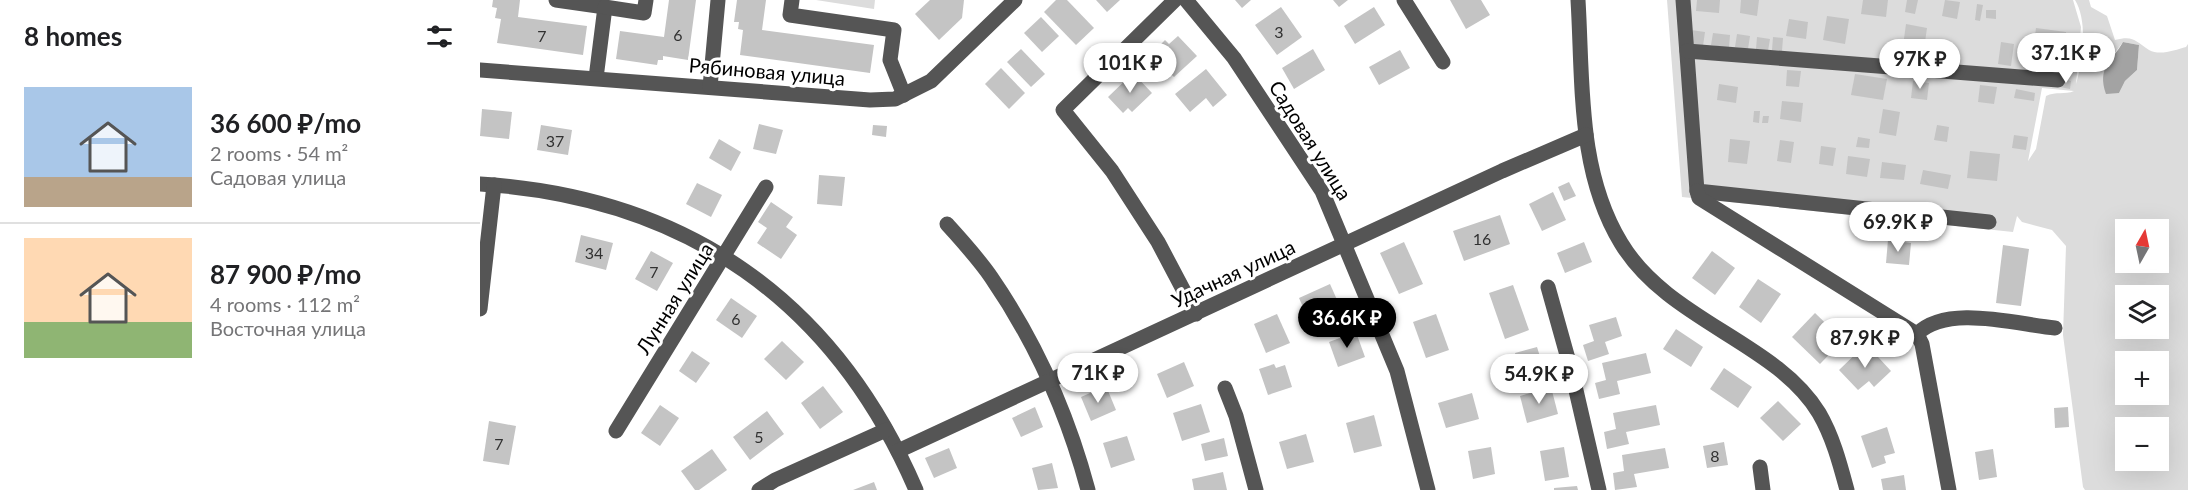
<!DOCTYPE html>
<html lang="en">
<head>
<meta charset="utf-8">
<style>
	:root { --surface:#fff; --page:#f2f2f2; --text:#202124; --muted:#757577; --line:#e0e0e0; --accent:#000 }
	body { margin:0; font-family:Lato,sans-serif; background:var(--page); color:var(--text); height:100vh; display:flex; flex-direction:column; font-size:22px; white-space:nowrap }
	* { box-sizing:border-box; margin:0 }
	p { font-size:20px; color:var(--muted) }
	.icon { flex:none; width:33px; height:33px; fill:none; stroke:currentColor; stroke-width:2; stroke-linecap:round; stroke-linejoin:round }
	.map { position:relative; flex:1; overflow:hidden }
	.details { display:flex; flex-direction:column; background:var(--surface); width:480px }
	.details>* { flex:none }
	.needle { width:39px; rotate:9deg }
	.fabs { position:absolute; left:1635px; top:219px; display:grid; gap:12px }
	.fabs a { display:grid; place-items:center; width:54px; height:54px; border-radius:0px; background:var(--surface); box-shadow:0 6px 24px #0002; font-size:30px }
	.price { position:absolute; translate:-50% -51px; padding:0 14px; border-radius:21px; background:#fff; color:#222; font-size:20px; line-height:39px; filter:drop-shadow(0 2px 3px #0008) }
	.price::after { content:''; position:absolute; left:50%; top:36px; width:18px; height:14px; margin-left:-9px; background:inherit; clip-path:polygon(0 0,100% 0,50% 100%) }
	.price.current { background:var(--accent); color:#fff }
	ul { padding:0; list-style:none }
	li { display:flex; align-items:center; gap:18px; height:150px; padding:0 24px }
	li+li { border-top:2px solid var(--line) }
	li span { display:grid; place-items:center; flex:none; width:168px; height:120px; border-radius:0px; color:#555 }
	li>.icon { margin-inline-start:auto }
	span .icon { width:72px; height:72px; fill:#fffc; stroke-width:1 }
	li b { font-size:26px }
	h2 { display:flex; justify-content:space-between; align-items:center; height:72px; padding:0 24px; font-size:26px }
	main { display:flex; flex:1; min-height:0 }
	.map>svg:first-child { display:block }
	.green { fill:#dcdcdc; fill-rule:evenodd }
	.water { fill:#a3a3a3 }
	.building { fill:#c4c4c4 }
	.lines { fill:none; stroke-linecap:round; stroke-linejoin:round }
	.minor { stroke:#555; stroke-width:15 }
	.labels { text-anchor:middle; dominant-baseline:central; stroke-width:6; stroke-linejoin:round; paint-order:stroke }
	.number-label { font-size:16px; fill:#313131 }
	.street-label { font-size:20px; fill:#000; stroke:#fff }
</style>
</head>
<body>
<main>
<section class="details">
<h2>8 homes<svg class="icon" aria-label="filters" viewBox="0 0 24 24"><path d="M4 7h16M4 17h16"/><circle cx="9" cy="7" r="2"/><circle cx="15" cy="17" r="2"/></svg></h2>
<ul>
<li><span style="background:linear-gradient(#a9c7e8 75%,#b9a48a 0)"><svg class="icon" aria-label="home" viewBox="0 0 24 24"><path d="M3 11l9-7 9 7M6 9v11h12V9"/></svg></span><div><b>36 600 ₽/mo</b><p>2 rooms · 54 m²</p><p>Садовая улица</p></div></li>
<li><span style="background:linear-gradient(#ffd9b3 70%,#8fb573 0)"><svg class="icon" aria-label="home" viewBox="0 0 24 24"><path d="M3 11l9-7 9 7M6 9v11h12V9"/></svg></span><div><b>87 900 ₽/mo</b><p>4 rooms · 112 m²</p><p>Восточная улица</p></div></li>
</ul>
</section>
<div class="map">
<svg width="1708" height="490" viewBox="0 0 1708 490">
	<rect width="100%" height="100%" fill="#fff"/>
	<!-- green -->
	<g class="green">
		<path d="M336 0H395L394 9Z"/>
		<path d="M1187 0H1593L1601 27 1596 84C1603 61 1608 21 1595 0H1609L1611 7 1627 16 1635 40C1654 35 1655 41 1669 50 1680 56 1695 50 1706 47L1708 44V490H1605L1603 487 1583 335 1586 246 1572 230 1542 222 1537 216 1533 232 1202 197ZM1643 42 1659 45 1657 70 1645 81 1639 93 1625 66ZM1562 88 1594 91C1585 95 1576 91 1566 96L1556 149 1548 161ZM1646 230H1678V262H1646ZM1646 296H1678V328H1646ZM1646 362H1678V394H1646ZM1646 428H1678V460H1646Z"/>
	</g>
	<!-- water -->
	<path class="water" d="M1643 42 1659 45 1657 70 1645 81 1639 93 1626 94C1617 67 1631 63 1643 42Z"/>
	<!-- building -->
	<g class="building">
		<path d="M13 0H40L38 17 107 26 103 55 17 43 21 19 15 18 17 8 12 7Z"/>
		<path d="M189 0H216L208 60 183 56V60H178L177 65 136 59 140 31 184 37Z"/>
		<path d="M257 0H286L282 30 394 45 390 73 260 55 263 30 258 29 259 22H254Z"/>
		<path d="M450 0H484L482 18 459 40 435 14Z"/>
		<path d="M576 0H587L614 28 596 45 564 12Z"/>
		<path d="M616 0H640L627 12Z"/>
		<path d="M755 0H771L762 8Z"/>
		<path d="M853 0H868L859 7Z"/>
		<path d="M970 0H1001L1010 15 986 29Z"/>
		<path d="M1217 0H1240L1239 13 1216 11Z"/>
		<path d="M1261 0H1279L1277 16 1260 13Z"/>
		<path d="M1383 0H1408L1406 17 1381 14Z"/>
		<path d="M1427 0H1438L1435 14 1425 12Z"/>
		<path d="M1465 0 1480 2 1477 19 1462 16Z"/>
		<path d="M1497 4 1503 5 1500 21 1495 20Z"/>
		<path d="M801 7 822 37 797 55 775 25Z"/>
		<path d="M894 7 905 25 875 44 864 26Z"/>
		<path d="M1506 10H1516V19L1506 18Z"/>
		<path d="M1347 16 1369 19 1365 44 1343 40Z"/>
		<path d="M561 17 579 36 562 52 544 33Z"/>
		<path d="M1309 19 1328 22 1326 39 1306 36Z"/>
		<path d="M1426 24 1447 28 1443 56 1422 53Z"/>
		<path d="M1556 28 1586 32 1587 55H1582L1581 62 1565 60 1567 51 1553 50Z"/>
		<path d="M1211 30 1225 32 1223 46 1209 44Z"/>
		<path d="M1233 33 1250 35 1249 48 1231 45Z"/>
		<path d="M1257 34 1270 36 1268 49 1255 47Z"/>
		<path d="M698 36 717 56 694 77 689 72 685 75 675 65 679 61 675 57 680 53 676 49 685 40 689 44Z"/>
		<path d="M1277 37 1290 39 1288 51 1276 49Z"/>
		<path d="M1293 37 1303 38 1302 51 1292 50Z"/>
		<path d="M1521 42 1534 44 1531 66 1518 64Z"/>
		<path d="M541 49 565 74 551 87 527 62Z"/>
		<path d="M833 49 845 70 814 89 802 68Z"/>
		<path d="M920 50 930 68 899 85 889 67Z"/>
		<path d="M521 68 545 93 529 109 505 84Z"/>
		<path d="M726 69 747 95 733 107 726 98 710 112 695 94Z"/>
		<path d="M1307 70 1321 71 1319 87 1306 86Z"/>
		<path d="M653 73 672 93 652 112 648 108 643 113 628 97Z"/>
		<path d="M1375 74 1407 79 1403 100 1371 95Z"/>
		<path d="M1582 79 1591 81 1590 89 1580 87Z"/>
		<path d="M1433 81 1449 83 1447 100 1431 98Z"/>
		<path d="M1239 84 1258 87 1256 103 1237 100Z"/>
		<path d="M1500 85 1517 87 1514 104 1498 102Z"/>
		<path d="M1536 89 1555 93 1554 101 1534 98Z"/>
		<path d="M1302 101 1323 103 1321 122 1300 119Z"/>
		<path d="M2 109 32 112 29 139 0 136Z"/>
		<path d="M1403 109 1420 112 1416 136 1399 133Z"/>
		<path d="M1274 111H1280L1279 123 1273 122Z"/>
		<path d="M1283 116H1289L1288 123H1282Z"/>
		<path d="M279 124 303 130 296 154 273 149Z"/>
		<path d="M61 125 92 130 88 155 57 150Z"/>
		<path d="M393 125 407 126 406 137 392 135Z"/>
		<path d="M1457 125 1469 127 1467 142 1454 140Z"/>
		<path d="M1534 135 1548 137 1546 150 1532 148Z"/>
		<path d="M1378 137 1390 139 1389 148 1376 147Z"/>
		<path d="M239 139 261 152 251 171 229 158Z"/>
		<path d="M1250 139 1270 141 1267 164 1248 162Z"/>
		<path d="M1300 140 1314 142 1311 163 1297 161Z"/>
		<path d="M1341 146 1356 148 1353 166 1339 164Z"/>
		<path d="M1490 151 1520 154 1517 181 1487 178Z"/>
		<path d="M1368 156 1390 159 1387 177 1366 174Z"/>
		<path d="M1402 162 1426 165 1424 180 1400 178Z"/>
		<path d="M1443 170 1471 175 1468 189 1440 184Z"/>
		<path d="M339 175 365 177 362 206 337 204Z"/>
		<path d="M1089 182 1096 196 1084 201 1078 187Z"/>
		<path d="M217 183 242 195 231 217 206 204Z"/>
		<path d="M1073 192 1086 220 1062 231 1049 204Z"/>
		<path d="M291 202 313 217 306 227 317 235 301 259 277 243 287 228 278 222Z"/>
		<path d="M1020 215 1030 244 984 261 973 231Z"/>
		<path d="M101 235 133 243 126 270 95 262Z"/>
		<path d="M1408 240 1431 243 1429 265 1406 263Z"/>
		<path d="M924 242 943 284 919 294 900 253Z"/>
		<path d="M1104 242 1112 262 1085 273 1077 253Z"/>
		<path d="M1523 245 1549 249 1541 306 1516 303Z"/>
		<path d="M171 251 193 263 177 291 155 279Z"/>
		<path d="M1232 251 1255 268 1235 295 1212 278Z"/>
		<path d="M1278 279 1301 294 1281 323 1259 307Z"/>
		<path d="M850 284 858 302 827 316 819 298Z"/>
		<path d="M1033 285 1049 330 1025 339 1009 293Z"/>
		<path d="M251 298 277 316 262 338 236 320Z"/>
		<path d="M1335 313 1363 340 1340 364 1312 337Z"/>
		<path d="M797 314 810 343 786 353 774 324Z"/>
		<path d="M956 314 969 350 946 358 933 322Z"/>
		<path d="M1136 317 1142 336 1125 342 1129 354 1108 361 1103 345 1114 341 1109 325Z"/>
		<path d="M1196 329 1223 347 1211 367 1183 349Z"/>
		<path d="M876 332 885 357 858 367 849 342Z"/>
		<path d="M302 341 324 362 306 380 284 359Z"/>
		<path d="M1386 344 1411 371 1394 387 1389 381 1378 390 1359 370Z"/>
		<path d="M1057 347 1066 376 1043 382 1035 353Z"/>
		<path d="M212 351 230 363 216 383 199 371Z"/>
		<path d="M1166 353 1171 373 1137 381 1140 394 1119 399 1115 383 1126 380 1122 363Z"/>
		<path d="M704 362 714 386 687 398 677 374Z"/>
		<path d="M794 364 796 368 805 365 812 387 788 395 779 369Z"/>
		<path d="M1244 368 1272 387 1258 408 1230 389Z"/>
		<path d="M343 386 363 412 340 429 321 403Z"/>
		<path d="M626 386 636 410 611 421 601 397Z"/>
		<path d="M1071 387 1078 414 1047 423 1040 396Z"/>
		<path d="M992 393 999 419 966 428 958 403Z"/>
		<path d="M1298 401 1321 424 1303 441 1280 418Z"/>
		<path d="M721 404 730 432 702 441 693 413Z"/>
		<path d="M180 405 199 418 180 446 161 433Z"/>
		<path d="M1176 405 1180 425 1146 432 1149 444 1127 449 1124 432 1136 429 1133 413Z"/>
		<path d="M555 407 563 427 541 437 532 418Z"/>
		<path d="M1588 407 1589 427 1575 428 1574 408Z"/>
		<path d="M287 411 304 434 270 460 253 437Z"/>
		<path d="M894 415 902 446 874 453 866 423Z"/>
		<path d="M9 421 36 426 29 465 3 461Z"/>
		<path d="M1407 427 1415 453 1404 456 1406 463 1392 468 1381 436Z"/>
		<path d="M826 434 834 462 807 469 799 442Z"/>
		<path d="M647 436 655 460 631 468 623 443Z"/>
		<path d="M744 438 748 456 725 461 721 444Z"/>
		<path d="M1244 442 1248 465 1227 468 1223 446Z"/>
		<path d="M1011 447 1015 474 993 479 988 451Z"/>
		<path d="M1084 447 1089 477 1065 481 1060 451Z"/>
		<path d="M469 448 477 468 454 478 445 458Z"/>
		<path d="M1185 448 1189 468 1154 474 1157 487 1135 490 1133 473 1144 471 1142 455Z"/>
		<path d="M232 449 247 470 219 490H215L201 471Z"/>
		<path d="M1513 449 1517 477 1499 480 1495 452Z"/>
		<path d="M572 463 578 488 558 490 552 468Z"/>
		<path d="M743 472 747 490H714L712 479Z"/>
		<path d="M1424 475 1426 490H1403L1401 479Z"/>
		<path d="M394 482 397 490H373Z"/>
		<path d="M1097 486 1098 490H1074V488Z"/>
	</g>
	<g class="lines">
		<!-- minor -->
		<g class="minor">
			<path d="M76 0 125 7 116 78"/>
			<path d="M312 0 310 15 414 30 410 60 424 95"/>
			<path d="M695 0 583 110 632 171 678 242 716 314"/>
			<path d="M706 0 754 58 842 191 917 371 948 490"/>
			<path d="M924 0 963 62"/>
			<path d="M1098 0C1103 81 1097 171 1141 243 1188 321 1296 342 1339 413 1353 437 1360 464 1367 490"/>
			<path d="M1203 0 1217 191 1509 222"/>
			<path d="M125 7 164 13 166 0"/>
			<path d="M1207 51 1578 80"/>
			<path d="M0 70 390 100 415 99 451 81 535 0"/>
			<path d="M230 87 238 0"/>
			<path d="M0 184C206 197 354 300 436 490"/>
			<path d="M1217 191 1219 198 1437 334 1442 344 1469 490"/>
			<path d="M467 224C482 241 498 258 511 277 555 341 588 415 608 490"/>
			<path d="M1068 287 1092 373 1119 490"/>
			<path d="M0 309 14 185"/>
			<path d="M1437 334C1467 304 1535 324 1575 328"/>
			<path d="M745 388 756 416 776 490"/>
			<path d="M136 431 286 187"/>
			<path d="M418 451 1022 171 1106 135"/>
			<path d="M1280 467 1283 490"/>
			<path d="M279 490 295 480 406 430"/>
		</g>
	</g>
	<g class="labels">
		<!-- number labels -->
		<g class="number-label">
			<text x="799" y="31">3</text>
			<text x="198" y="34">6</text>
			<text x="62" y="35">7</text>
			<text x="75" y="140">37</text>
			<text x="1002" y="238">16</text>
			<text x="114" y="252">34</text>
			<text x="174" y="271">7</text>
			<text x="256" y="318">6</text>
			<text x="279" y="436">5</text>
			<text x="19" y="443">7</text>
			<text x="1235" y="455">8</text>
		</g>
		<!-- street labels -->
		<g class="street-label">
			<text transform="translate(287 71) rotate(5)">Рябиновая улица</text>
			<text transform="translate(831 140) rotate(58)">Садовая улица</text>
			<text transform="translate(753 273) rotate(-25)">Удачная улица</text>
			<text transform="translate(194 298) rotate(-58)">Лунная улица</text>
		</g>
	</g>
</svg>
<div class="fabs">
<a><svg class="needle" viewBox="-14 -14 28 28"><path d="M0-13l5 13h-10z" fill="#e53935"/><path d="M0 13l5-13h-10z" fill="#757577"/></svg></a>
<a><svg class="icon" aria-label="layers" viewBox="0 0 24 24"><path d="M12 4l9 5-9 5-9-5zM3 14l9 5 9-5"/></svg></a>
<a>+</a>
<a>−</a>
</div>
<b class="price" style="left:1586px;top:84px">37.1K ₽</b>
<b class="price" style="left:1440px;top:90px">97K ₽</b>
<b class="price" style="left:650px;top:94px">101K ₽</b>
<b class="price" style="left:1418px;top:253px">69.9K ₽</b>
<b class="price current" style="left:867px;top:349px">36.6K ₽</b>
<b class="price" style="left:1385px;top:369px">87.9K ₽</b>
<b class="price" style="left:618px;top:404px">71K ₽</b>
<b class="price" style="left:1059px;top:405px">54.9K ₽</b>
</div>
</main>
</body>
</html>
